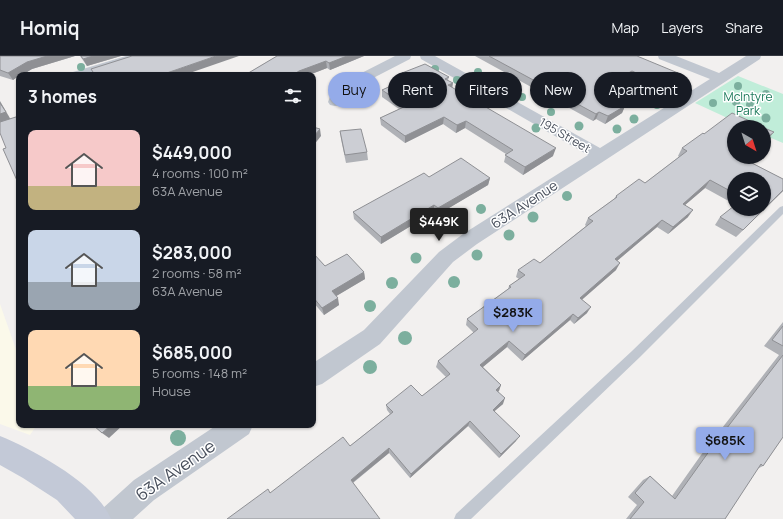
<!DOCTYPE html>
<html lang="en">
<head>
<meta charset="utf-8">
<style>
	:root { --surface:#171b24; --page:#242831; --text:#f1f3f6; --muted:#9ea1a6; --line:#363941; --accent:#94abe9 }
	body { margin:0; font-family:Manrope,sans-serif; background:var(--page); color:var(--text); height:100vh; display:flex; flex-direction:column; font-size:15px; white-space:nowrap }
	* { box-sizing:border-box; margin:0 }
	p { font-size:13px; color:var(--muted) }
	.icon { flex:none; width:22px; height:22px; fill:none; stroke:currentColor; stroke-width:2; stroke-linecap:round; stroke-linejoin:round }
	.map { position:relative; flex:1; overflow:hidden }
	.side { position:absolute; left:16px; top:16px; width:300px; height:356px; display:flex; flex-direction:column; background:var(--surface); border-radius:8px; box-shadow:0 1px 3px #0004 }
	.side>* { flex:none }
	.top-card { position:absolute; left:328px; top:16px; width:380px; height:36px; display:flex; gap:8px }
	.needle { width:26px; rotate:141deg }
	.buttons { position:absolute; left:727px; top:64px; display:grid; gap:8px }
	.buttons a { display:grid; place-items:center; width:44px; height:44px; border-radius:50%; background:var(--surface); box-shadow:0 1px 3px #0004; font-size:20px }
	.price { position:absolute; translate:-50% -34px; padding:0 9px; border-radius:4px; background:var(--accent); color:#111; font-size:13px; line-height:26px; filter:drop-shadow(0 1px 2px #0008) }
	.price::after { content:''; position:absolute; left:50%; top:24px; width:12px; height:9px; margin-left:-6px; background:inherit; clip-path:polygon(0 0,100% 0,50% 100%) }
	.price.on { background:#222; color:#fff }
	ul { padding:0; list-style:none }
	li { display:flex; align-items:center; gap:12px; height:100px; padding:0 12px }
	li span { display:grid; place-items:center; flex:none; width:112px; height:80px; border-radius:8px; color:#555 }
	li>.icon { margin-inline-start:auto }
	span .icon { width:48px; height:48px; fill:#fffc; stroke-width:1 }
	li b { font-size:17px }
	h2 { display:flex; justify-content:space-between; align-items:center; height:48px; padding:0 12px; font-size:17px }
	.tag { padding:0 14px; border-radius:18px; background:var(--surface); box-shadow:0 1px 3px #0004; font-size:14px; line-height:36px }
	.tag.on { background:var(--accent); color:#111 }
	header { display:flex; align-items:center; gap:24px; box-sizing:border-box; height:56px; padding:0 20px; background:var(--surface); border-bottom:1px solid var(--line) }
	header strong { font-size:19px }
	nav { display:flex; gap:22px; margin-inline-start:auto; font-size:14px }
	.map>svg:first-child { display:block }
	.commercial { fill:#fbf9ea }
	.green { fill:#c0edd9 }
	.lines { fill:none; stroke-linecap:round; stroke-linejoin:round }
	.service { fill:#c1c7d0; fill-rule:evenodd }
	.minor { fill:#c1c7d0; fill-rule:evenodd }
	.secondary { fill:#c3c9d7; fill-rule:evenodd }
	.tree { fill:#7caf9e }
	.wall { fill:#afb1b6 }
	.shaded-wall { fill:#8f9094 }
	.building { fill:#ccced4; stroke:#8f9094 }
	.labels { text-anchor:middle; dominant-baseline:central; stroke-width:3; stroke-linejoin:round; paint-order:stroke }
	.far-park-label { font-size:12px; fill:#1c7a5b; stroke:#fff }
	.far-street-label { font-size:12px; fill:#484f5c; stroke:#fff }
	.street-label { font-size:14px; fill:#484f5c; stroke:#fff }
	.near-street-label { font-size:17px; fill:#484f5c; stroke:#fff }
</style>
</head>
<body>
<header>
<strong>Homiq</strong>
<nav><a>Map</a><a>Layers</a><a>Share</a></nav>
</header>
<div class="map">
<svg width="783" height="463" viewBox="0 0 783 463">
	<rect width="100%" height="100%" fill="#f2f0ef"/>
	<!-- commercial -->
	<path class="commercial" d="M0 248 19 302V369H37L30 379 0 368Z"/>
	<!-- green -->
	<path class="green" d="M738 20 783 38V87L764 79V71H747L695 47Z"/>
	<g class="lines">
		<!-- service -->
		<path class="service" d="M783 150V158L640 301 471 463H454L456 458 632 295 780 151Z"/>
		<!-- minor -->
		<g class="minor">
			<path d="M126 0H145L144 3 92 19H71L73 16Z"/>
			<path d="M395 0H411L410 3 350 34 345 39 340 49 335 50 330 49 328 46 331 38 340 28Z"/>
			<path d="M420 0H435L600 92 710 23 659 3 658 0H676L719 17 746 0H761L760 3 477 188 453 206 380 288 322 328 313 331V307L364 274 439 196 463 178 588 99 421 3Z"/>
			<path d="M217 369H253L249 378 154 444 133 463H97L102 453 134 424Z"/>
		</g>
		<!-- secondary -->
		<path class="secondary" d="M0 380C34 394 97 428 111 463H75L57 444 23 422 0 409Z"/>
	</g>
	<!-- trees -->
	<g class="tree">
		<circle cx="81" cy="11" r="4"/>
		<circle cx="435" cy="13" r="4"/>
		<circle cx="478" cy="16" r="4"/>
		<circle cx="457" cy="24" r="4"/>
		<circle cx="499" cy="28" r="4"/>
		<circle cx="738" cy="30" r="4"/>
		<circle cx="677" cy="36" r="4"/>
		<circle cx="766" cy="38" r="4"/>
		<circle cx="522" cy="41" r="4"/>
		<circle cx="736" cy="46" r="4"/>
		<circle cx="713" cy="47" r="4"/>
		<circle cx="657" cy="49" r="4"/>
		<circle cx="750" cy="49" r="4"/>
		<circle cx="551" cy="56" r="4"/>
		<circle cx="766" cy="62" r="4.5"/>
		<circle cx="634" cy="63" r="4.5"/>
		<circle cx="579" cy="70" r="4.5"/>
		<circle cx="536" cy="72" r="4.5"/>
		<circle cx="617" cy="73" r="4.5"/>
		<circle cx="567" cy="140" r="5"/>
		<circle cx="481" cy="153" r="5"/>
		<circle cx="533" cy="161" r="5.5"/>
		<circle cx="461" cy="166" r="5.5"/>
		<circle cx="509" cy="179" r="5.5"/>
		<circle cx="477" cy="199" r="5.5"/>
		<circle cx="416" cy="202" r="5.5"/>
		<circle cx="454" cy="226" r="6"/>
		<circle cx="392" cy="227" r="6"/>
		<circle cx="370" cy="250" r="6"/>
		<circle cx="405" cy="282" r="7"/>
		<circle cx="370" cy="311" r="7"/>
		<circle cx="178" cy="382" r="8"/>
	</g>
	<!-- wall -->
	<g class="wall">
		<path d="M0 0H75L32 13 22 19H19L13 24 0 20Z"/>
		<path d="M80 0H121L87 10Z"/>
		<path d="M277 0H364L330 14 327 12 309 19H245Z"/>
		<path d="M475 0H637L675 24 657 35 629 22 601 38 625 50 622 57 605 68 596 63 593 65Z"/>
		<path d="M402 17 449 21 448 24 452 32 553 100 523 119 504 106 506 98 465 72 456 77 443 68 405 87 381 69 380 62 399 53 382 41V34L391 30V27L402 22Z"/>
		<path d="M340 75 367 96 368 104 346 107 341 83Z"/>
		<path d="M682 92 734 101H747L744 103 783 123V135L736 181 715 169 720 161 764 153 734 123V148L705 132 685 149 688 161 668 178 657 171 617 205 616 214 582 243 587 257 574 268 570 264 522 305 507 291 483 311 501 329 498 335 503 348 494 355 516 385 499 402 468 370 410 422 389 397 353 427 350 390 390 358 387 354 386 349 422 340 446 321 436 311 438 305 474 277 466 269 467 263 508 233 509 230 519 223 516 221 518 214 540 207 586 170 585 169 588 162 614 143 616 140 645 127 679 101 678 100Z"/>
		<path d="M429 121 490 122 488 129 437 159 434 156 381 188 354 163 353 156Z"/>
		<path d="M313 197 325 210 364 216 365 223 336 240 339 249 324 259 313 246Z"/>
		<path d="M783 266V381L763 410 757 413 725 463H626L637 449 628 441 643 424 650 420 672 440 701 399 779 299 764 290Z"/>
	</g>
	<!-- shaded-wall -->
	<g class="shaded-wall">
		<path d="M47 0H75L32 13 22 19H19V20L13 24 8 17 27 6Z"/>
		<path d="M93 0H121L87 10 83 3Z"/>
		<path d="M216 0H239L184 19H161Z"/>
		<path d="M347 0H364L330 14 329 7Z"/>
		<path d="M326 5 327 12 309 19H293L299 15Z"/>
		<path d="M632 15 629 22 592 42 595 35Z"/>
		<path d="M678 17 675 24 657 35 660 28Z"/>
		<path d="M453 27 452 34 448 29Z"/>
		<path d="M0 45 11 64 0 68Z"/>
		<path d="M625 50 622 57 605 68 608 60Z"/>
		<path d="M599 56 596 63 593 65 596 58Z"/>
		<path d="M444 61 443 68 405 87V80Z"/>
		<path d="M466 65 465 72 456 77 457 69Z"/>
		<path d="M320 73 321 80 313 90V81Z"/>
		<path d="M774 76 768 83 764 87V84Z"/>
		<path d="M556 92 553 100 523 119 525 111Z"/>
		<path d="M744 101H747L736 110 742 102Z"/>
		<path d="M490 122 488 129 437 159 438 152Z"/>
		<path d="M710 124 705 132 678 155 683 148Z"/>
		<path d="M783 134V135L736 181Z"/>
		<path d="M434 149V156L381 188V181Z"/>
		<path d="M693 154 688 161 668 178 673 171Z"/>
		<path d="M662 164 657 171 611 210 615 203Z"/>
		<path d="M620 207 616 214 576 249 580 242Z"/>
		<path d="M364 216 365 223 333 242 332 235Z"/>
		<path d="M338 242 339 249 324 259 322 252Z"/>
		<path d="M591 251 587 257 574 268 578 262Z"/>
		<path d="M573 258 570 264 522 305 525 299Z"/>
		<path d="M509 285 507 291 478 315 480 309Z"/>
		<path d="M501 329 499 335 494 339 496 334Z"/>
		<path d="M505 342 503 348 490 359 493 354Z"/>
		<path d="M470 365 468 370 410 422 411 418Z"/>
		<path d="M111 369H123L109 382 102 377Z"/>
		<path d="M520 380 516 385 499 402 501 398Z"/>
		<path d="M389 392V397L352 427 351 424Z"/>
	</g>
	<!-- building -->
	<g class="building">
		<path d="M0 0H47L27 6 8 17 0 14Z"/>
		<path d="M81 0H93L83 3Z"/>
		<path d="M132 0H216L161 19H95L91 13Z"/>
		<path d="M277 0H347L329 7 326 5 299 15 293 19H245Z"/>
		<path d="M489 0H637L678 17 660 28 632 15 595 35 625 50 608 60 599 56 596 58Z"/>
		<path d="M425 8 449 21 445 23 453 27 448 29 556 92 525 111 505 99 513 94 466 65 457 69 444 61 405 80 380 62 406 50 382 34 393 29 391 27 407 20 402 17Z"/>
		<path d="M0 47 6 56 0 58Z"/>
		<path d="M732 57 763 71H734V101H744L742 102 783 123V134L743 174 720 161 734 150V153H764V123H734V137L710 124 683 148 693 154 673 171 662 164 615 203 620 207 580 242 591 251 578 262 573 258 525 299 509 285 480 309 501 329 496 334 505 342 493 354 520 380 501 398 470 365 411 418 389 392 351 424 380 463H227L268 433 270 437 343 381 350 390 393 356 386 349 411 329 422 340 450 318 438 305 478 273 467 263 511 231 509 230 525 219 518 214 534 203 540 207 593 165 588 162 617 141 616 140 639 123 645 127 687 95 682 92 703 77 704 78Z"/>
		<path d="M19 60V129L3 93 6 92 0 77V66Z"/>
		<path d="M313 71 320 73 313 81Z"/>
		<path d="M764 72 774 76 764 84Z"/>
		<path d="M361 73 367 96 345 99 340 75Z"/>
		<path d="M461 102 490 122 438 152 434 149 381 181 353 156 424 117 429 121Z"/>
		<path d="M313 197 325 210 347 198 364 216 332 235 338 242 322 252 313 241Z"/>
		<path d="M783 270V290L772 284Z"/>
		<path d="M783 299V381L763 410 761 408 725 463H630L644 446 635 437 650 420 675 443 710 394Z"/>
		<path d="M93 369H111L102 377Z"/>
	</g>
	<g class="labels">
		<!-- far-park labels -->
		<g class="far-park-label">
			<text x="748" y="40">McIntyre<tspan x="748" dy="14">Park</tspan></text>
		</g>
		<!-- far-street labels -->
		<g class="far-street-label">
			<text transform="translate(565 79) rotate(30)">195 Street</text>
		</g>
		<!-- street labels -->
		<g class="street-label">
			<text transform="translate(524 148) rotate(-33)">63A Avenue</text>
		</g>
		<!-- near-street labels -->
		<g class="near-street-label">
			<text transform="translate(175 414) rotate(-35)">63A Avenue</text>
		</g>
	</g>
</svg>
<div class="buttons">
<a><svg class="needle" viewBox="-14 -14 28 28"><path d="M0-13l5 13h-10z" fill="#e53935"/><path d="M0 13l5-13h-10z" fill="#9ea1a6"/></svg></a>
<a><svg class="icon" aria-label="layers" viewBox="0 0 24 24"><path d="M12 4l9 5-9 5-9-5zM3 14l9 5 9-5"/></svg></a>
</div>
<b class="price on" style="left:439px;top:186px">$449K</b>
<b class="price" style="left:513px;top:277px">$283K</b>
<b class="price" style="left:725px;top:405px">$685K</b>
<div class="top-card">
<a class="tag on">Buy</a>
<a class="tag">Rent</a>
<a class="tag">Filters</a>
<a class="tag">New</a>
<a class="tag">Apartment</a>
</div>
<section class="side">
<h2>3 homes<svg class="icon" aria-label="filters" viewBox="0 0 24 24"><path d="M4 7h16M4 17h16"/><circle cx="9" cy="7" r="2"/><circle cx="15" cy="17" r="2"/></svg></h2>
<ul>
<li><span style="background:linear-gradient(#f6c9c9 70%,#c2b280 0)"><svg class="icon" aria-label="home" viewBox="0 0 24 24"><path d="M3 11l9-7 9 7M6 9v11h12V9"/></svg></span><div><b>$449,000</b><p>4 rooms · 100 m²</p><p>63A Avenue</p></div></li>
<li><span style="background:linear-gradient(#c9d6e8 65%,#9aa5b1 0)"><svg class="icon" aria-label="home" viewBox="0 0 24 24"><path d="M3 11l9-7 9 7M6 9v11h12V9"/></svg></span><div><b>$283,000</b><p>2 rooms · 58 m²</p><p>63A Avenue</p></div></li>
<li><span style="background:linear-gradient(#ffd9b3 70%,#8fb573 0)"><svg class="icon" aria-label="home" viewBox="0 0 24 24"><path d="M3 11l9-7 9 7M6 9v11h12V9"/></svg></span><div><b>$685,000</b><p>5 rooms · 148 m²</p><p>House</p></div></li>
</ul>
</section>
</div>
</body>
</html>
